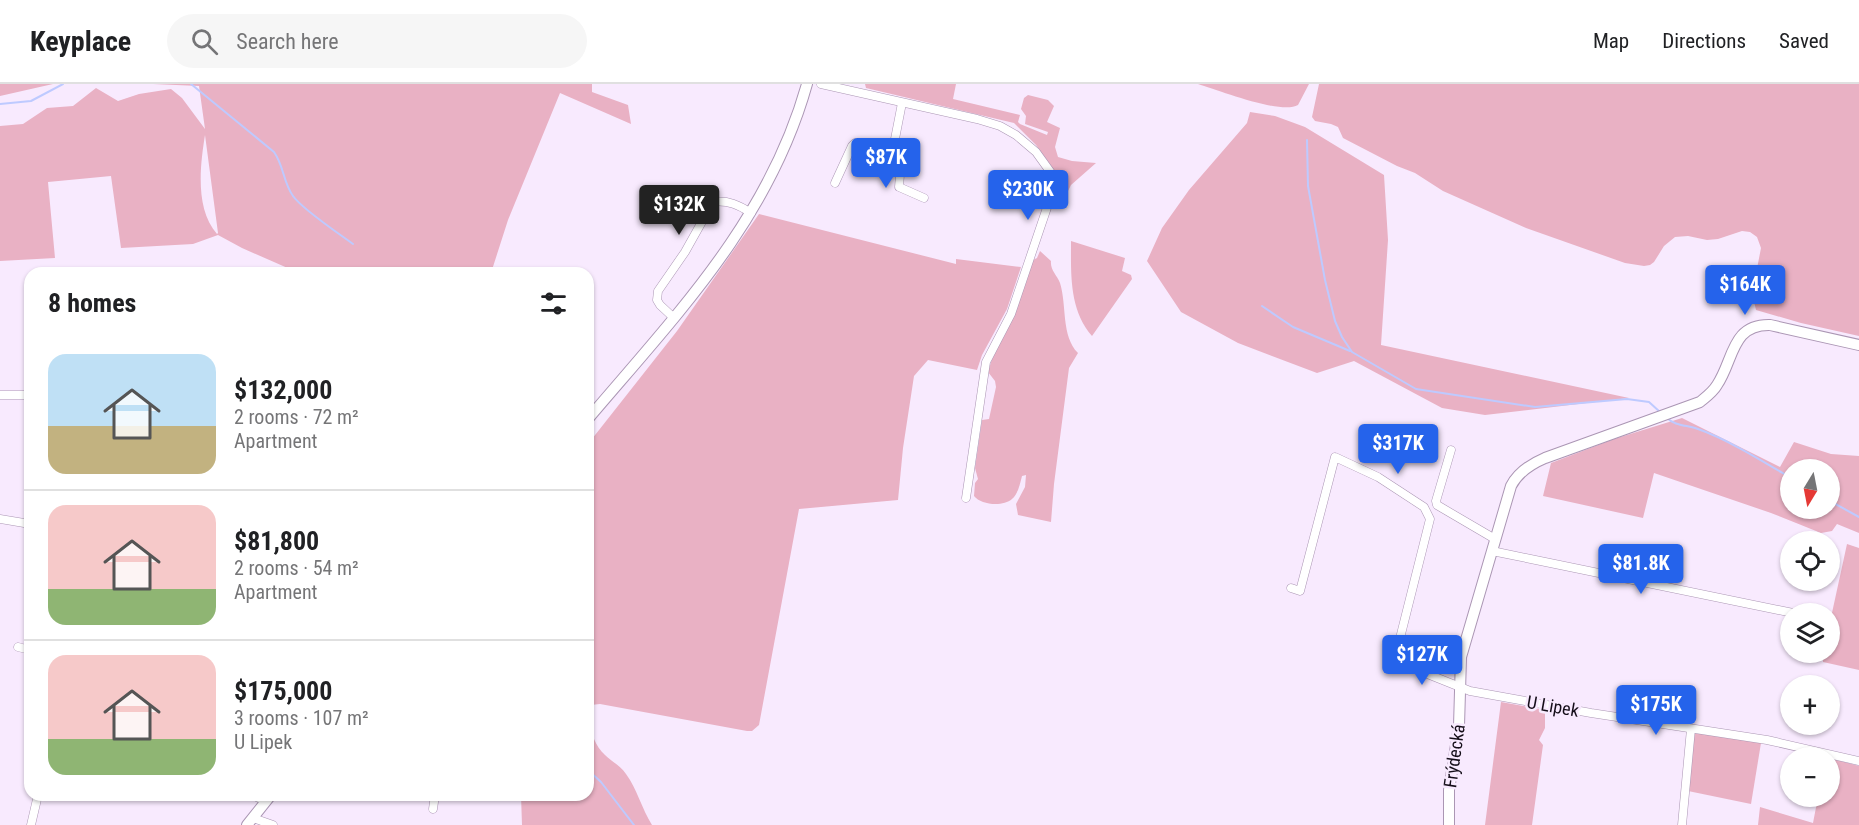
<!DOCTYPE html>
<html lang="en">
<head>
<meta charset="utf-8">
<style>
	:root { --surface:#fff; --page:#f6f6f6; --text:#202124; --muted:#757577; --line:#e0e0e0; --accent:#2563eb }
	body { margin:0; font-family:"Roboto Condensed",sans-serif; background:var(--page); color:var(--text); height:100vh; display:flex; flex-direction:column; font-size:22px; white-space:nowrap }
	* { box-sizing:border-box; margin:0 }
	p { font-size:20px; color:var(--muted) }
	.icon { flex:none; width:33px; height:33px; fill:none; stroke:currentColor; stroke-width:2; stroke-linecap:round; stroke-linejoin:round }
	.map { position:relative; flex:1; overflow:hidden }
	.drawer { position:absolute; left:24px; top:183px; width:570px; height:534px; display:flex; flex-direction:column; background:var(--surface); border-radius:18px; box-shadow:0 2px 4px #0004 }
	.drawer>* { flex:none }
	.needle { width:39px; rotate:190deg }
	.buttons { position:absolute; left:1780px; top:375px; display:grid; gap:12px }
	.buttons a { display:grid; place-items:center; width:60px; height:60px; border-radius:50%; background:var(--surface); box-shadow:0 2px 4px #0004; font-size:30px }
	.price { position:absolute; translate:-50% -51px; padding:0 14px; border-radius:6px; background:var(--accent); color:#fff; font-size:20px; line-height:39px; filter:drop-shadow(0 2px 3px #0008) }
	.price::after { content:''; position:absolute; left:50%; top:36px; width:18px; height:14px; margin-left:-9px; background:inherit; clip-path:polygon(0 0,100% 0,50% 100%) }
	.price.on { background:#222; color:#fff }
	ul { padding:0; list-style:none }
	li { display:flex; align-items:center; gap:18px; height:150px; padding:0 24px }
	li+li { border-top:2px solid var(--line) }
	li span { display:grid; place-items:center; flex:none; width:168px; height:120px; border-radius:18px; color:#555 }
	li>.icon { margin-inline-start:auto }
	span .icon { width:72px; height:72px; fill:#fffc; stroke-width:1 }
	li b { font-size:26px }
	h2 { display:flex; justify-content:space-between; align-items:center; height:72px; padding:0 24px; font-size:26px }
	header { display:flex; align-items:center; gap:36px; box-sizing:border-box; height:84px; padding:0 30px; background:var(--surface); border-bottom:2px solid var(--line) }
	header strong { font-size:28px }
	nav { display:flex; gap:33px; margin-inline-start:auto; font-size:21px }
	.search { width:420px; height:54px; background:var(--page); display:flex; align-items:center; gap:15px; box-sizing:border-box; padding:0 21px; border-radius:33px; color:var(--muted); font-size:22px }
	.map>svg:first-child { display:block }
	.green { fill:#e9b1c4; fill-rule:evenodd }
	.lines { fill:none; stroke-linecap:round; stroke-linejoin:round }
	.stream { stroke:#becaff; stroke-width:2 }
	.street-casing { stroke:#ab96b4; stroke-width:9 }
	.secondary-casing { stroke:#ab96b4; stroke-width:12 }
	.street { stroke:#fff; stroke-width:8 }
	.secondary { stroke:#fff; stroke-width:10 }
	.labels { text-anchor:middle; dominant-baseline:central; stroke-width:5; stroke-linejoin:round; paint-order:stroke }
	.street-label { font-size:18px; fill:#140d18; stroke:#f8eafe }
</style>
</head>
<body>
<header>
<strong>Keyplace</strong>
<div class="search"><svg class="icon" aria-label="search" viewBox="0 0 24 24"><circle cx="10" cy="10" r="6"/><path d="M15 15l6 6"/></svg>Search here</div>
<nav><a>Map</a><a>Directions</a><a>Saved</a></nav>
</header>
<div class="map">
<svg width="1859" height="741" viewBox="0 0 1859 741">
	<rect width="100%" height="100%" fill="#f8eafe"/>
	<!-- green -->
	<g class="green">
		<path d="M0 0H53L0 12Z"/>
		<path d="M153 0H592V8L628 21 631 40 560 9 508 136 491 189H299L242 164 218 151 193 160 121 164 111 92 48 98 55 174 0 177V42L23 40 47 24 73 22 96 4 118 17 139 10 171 5 182 14 205 45 199 2ZM205 51 218 149 217 150C195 125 200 82 205 51Z"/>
		<path d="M865 0H956L953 15 1020 31 1018 38 1020 40 1047 51 1048 48 1025 40 1026 32 1021 25 1024 14 1028 11 1048 16 1054 22 1047 38 1060 44 1055 63 1058 73 1072 77 1096 79 1071 101 1066 111 1054 86 1036 61 1014 39 866 4Z"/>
		<path d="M1198 0H1309L1298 21C1281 31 1218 6 1198 0Z"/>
		<path d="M1319 0H1859V252L1801 239 1756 226 1753 213 1754 200 1761 164 1757 153 1750 148 1742 147 1718 155 1707 156 1688 152 1675 153 1664 162 1654 178 1650 181 1644 182 1625 179 1526 144 1443 107 1415 89 1397 82 1343 54 1338 43 1331 40 1315 37 1312 33Z"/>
		<path d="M1250 28 1275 32 1305 43 1384 91 1388 156 1381 261 1629 314 1485 331 1442 324 1354 277 1317 289 1238 259 1181 228 1147 177 1162 144 1189 106 1247 39Z"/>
		<path d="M759 130 956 180V175L1021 183 1007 225 982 271 977 286 928 276 914 292 903 364 898 416 799 425 759 641 752 647H747L600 620 591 621 588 628V360L677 247Z"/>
		<path d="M1071 157 1125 174 1122 187 1131 191 1132 195 1092 252C1069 226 1071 190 1071 157Z"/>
		<path d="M1040 167 1051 177C1050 186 1057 191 1060 199 1067 221 1061 252 1078 269L1069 284 1054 400 1051 438 1018 431 1016 420 1025 403 1026 391 1022 392C1020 400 1018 410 1012 415 1003 423 981 421 974 412L975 399 978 395 975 384 982 336 989 335 996 303 995 297 988 288 992 275 1016 227 1033 176 1037 174Z"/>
		<path d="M1682 334 1780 383 1794 358 1831 370 1859 372V449L1837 440 1832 447 1821 449 1771 429 1654 389 1643 434 1543 412 1551 379 1614 355ZM1791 386H1830V424H1791Z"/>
		<path d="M1847 460 1859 464V586L1823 578V569L1830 568V538Z"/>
		<path d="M1501 618 1545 626V644L1539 656 1543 661 1532 741H1485Z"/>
		<path d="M588 637C592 650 595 662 605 671 612 678 620 681 626 690 637 705 642 725 652 741H522L521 711H588Z"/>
		<path d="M1695 649 1761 659 1751 720 1688 707 1692 654Z"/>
		<path d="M1830 674 1859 682V741H1758L1760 723 1813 739 1818 713 1830 712Z"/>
	</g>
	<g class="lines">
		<!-- stream -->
		<g class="stream">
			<path d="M191 0 274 68C284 82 283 98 293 112 302 125 338 149 353 160"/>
			<path d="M0 20 31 17 63 0"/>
			<path d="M1307 56 1308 102 1325 196 1335 237 1342 253 1352 268 1416 305 1535 323 1627 315 1649 318 1660 328"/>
			<path d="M1262 222 1293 243 1350 267"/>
			<path d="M1667 334C1675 342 1687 341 1698 345 1727 355 1764 378 1791 394"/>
			<path d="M1830 417 1859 433"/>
			<path d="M588 686 601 698 634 741"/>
		</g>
		<defs>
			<g id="street">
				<path d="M821 0 977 35 1000 42 1016 51 1036 68 1054 93V103L1011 230 986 278 966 414"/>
				<path d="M894 60 901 78 899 103 924 114"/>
				<path d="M835 99 852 62 855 59 885 62 894 60 902 19"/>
				<path d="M674 234 660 221 657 216 658 207 685 168 713 118C728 116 739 121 751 129"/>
				<path d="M0 311H30"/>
				<path d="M1451 366 1436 417 1437 421 1495 455"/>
				<path d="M0 435 30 440"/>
				<path d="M1492 467 1798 530"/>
				<path d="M1291 504 1300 507 1335 373 1378 393 1424 423 1430 435 1395 574 1425 589 1470 607 1591 629 1767 656 1859 677"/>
				<path d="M1830 536H1831"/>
				<path d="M18 563 30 566"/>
				<path d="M252 711 266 717"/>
				<path d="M433 725 435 711"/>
				<path d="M253 734 273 741"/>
				<path d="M31 741 38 711"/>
				<path d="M1682 741 1691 645"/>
			</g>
			<g id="secondary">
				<path d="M588 335C677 230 769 136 807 0"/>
				<path d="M247 741 271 711"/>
				<path d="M1449 741V706L1459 642 1461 573 1511 402C1518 388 1531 380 1545 374L1700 318C1706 313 1713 308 1717 301 1734 276 1731 240 1770 241L1859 261"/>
			</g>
		</defs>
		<!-- street casing -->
		<use href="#street" class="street-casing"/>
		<!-- secondary casing -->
		<use href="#secondary" class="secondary-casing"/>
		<!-- street -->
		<use href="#street" class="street"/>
		<!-- secondary -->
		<use href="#secondary" class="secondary"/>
	</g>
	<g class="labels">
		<!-- street labels -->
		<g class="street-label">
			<text transform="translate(1553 622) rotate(10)">U Lipek</text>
			<text transform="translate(1454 672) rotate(-82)">Frýdecká</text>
		</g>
	</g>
</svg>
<div class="buttons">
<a><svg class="needle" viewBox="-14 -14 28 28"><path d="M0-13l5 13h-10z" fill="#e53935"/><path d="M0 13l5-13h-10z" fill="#757577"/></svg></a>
<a><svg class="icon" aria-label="locate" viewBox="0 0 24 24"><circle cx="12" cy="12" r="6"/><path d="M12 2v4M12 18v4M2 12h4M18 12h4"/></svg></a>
<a><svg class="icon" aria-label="layers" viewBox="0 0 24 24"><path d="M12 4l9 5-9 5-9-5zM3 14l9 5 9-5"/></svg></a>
<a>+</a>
<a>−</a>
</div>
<b class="price" style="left:886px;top:105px">$87K</b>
<b class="price" style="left:1028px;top:137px">$230K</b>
<b class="price on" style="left:679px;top:152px">$132K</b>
<b class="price" style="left:1745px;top:232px">$164K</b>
<b class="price" style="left:1398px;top:391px">$317K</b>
<b class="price" style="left:1641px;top:511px">$81.8K</b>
<b class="price" style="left:1422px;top:602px">$127K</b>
<b class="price" style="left:1656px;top:652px">$175K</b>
<section class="drawer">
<h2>8 homes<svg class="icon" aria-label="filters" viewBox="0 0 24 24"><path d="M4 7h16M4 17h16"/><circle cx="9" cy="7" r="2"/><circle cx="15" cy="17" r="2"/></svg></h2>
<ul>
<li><span style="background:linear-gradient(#bfe0f5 60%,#c2b280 0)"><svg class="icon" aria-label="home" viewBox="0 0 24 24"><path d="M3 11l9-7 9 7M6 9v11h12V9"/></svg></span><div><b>$132,000</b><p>2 rooms · 72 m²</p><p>Apartment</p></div></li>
<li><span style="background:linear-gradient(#f6c9c9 70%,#8fb573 0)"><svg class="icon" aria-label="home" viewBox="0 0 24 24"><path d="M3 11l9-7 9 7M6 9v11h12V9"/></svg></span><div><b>$81,800</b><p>2 rooms · 54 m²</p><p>Apartment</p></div></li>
<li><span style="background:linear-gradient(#f6c9c9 70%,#8fb573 0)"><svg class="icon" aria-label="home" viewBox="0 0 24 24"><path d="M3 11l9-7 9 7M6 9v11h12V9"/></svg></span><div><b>$175,000</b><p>3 rooms · 107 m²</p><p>U Lipek</p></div></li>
</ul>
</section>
</div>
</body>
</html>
